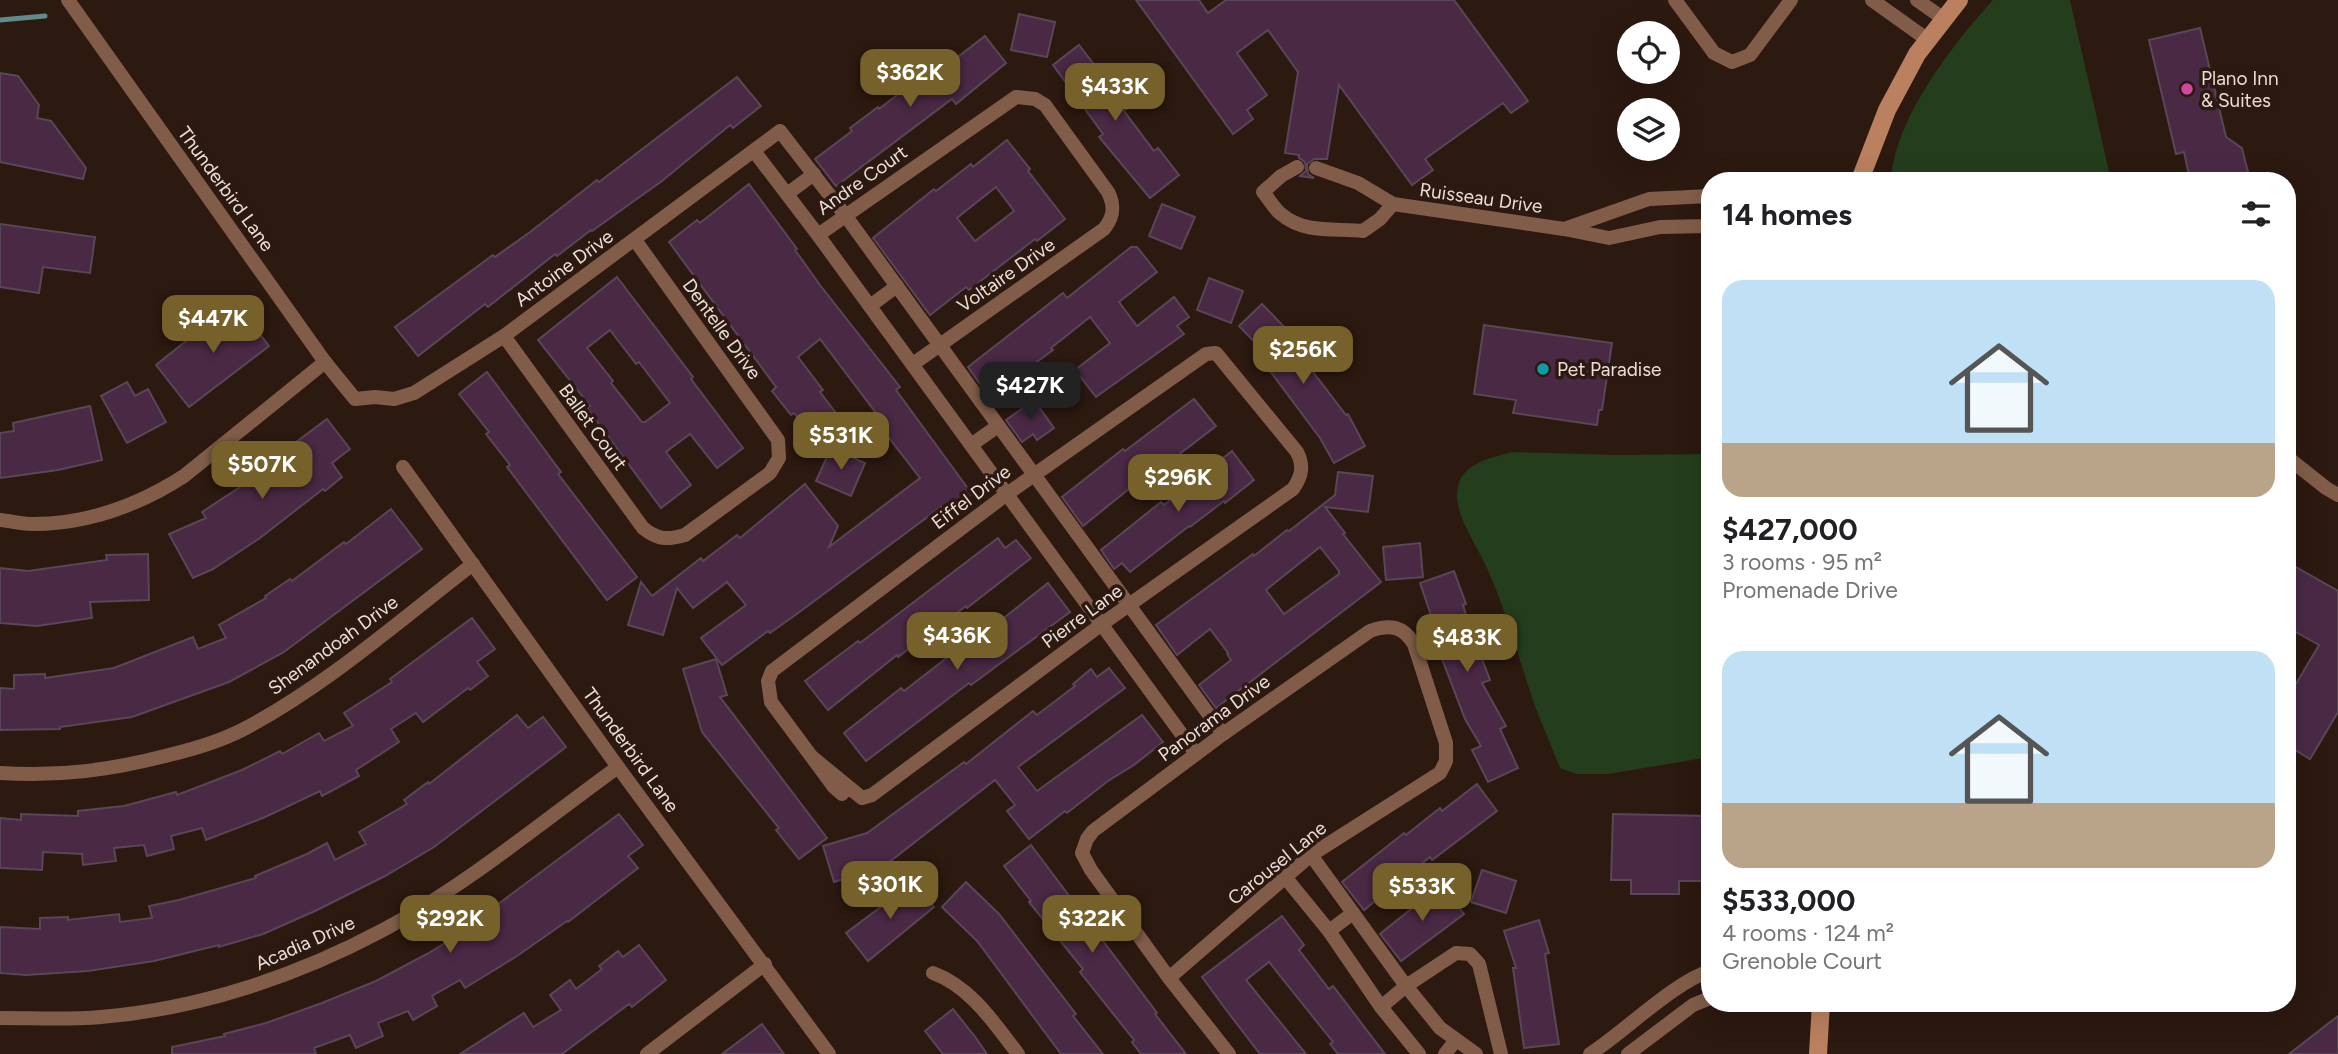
<!DOCTYPE html>
<html lang="en">
<head>
<meta charset="utf-8">
<style>
	:root { --surface:#fff; --page:#f6f6f6; --text:#202124; --muted:#757577; --accent:#76612b }
	body { margin:0; font-family:Figtree,sans-serif; background:var(--page); color:var(--text); height:100vh; display:flex; flex-direction:column; font-size:26px; white-space:nowrap }
	* { box-sizing:border-box; margin:0 }
	p { font-size:23px; color:var(--muted) }
	.icon { flex:none; width:38px; height:38px; fill:none; stroke:currentColor; stroke-width:2; stroke-linecap:round; stroke-linejoin:round }
	.map { position:relative; flex:1; overflow:hidden }
	.side { position:absolute; left:1701px; top:172px; width:595px; height:840px; display:flex; flex-direction:column; background:var(--surface); border-radius:28px; box-shadow:0 7px 28px #0002 }
	.side>* { flex:none }
	.buttons { position:absolute; left:1617px; top:21px; display:grid; gap:14px }
	.buttons a { display:grid; place-items:center; width:63px; height:63px; border-radius:50%; background:var(--surface); box-shadow:0 7px 28px #0002; font-size:35px }
	.price { position:absolute; translate:-50% -60px; padding:0 16px; border-radius:14px; background:var(--accent); color:#fff; font-size:23px; line-height:46px; filter:drop-shadow(0 2px 4px #0008) }
	.price::after { content:''; position:absolute; left:50%; top:42px; width:21px; height:16px; margin-left:-10px; background:inherit; clip-path:polygon(0 0,100% 0,50% 100%) }
	.price.active { background:#222; color:#fff }
	ul { padding:0; list-style:none }
	li { display:grid; align-content:center; gap:14px; height:371px; padding:0 21px }
	li span { display:grid; place-items:center; height:217px; border-radius:21px; color:#555 }
	li>.icon { margin-inline-start:auto }
	span .icon { width:126px; height:126px; fill:#fffc; stroke-width:1 }
	li b { font-size:30px }
	h2 { display:flex; justify-content:space-between; align-items:center; height:84px; padding:0 21px; font-size:30px }
	.map>svg:first-child { display:block }
	.green { fill:#243d1c }
	.lines { fill:none; stroke-linecap:round; stroke-linejoin:round }
	.stream { stroke:#608a8c; stroke-width:5 }
	.building { fill:#4a2945; stroke:#594656; stroke-width:2; fill-rule:evenodd }
	.street { stroke:#815d49; stroke-width:14 }
	.secondary { stroke:#ba805f; stroke-width:18 }
	.hotel-dot { fill:#d1479c; stroke:#2c1910; stroke-width:2.5 }
	.culture-dot { fill:#0f9aa8; stroke:#2c1910; stroke-width:2.5 }
	.labels { text-anchor:middle; dominant-baseline:central; stroke-width:7; stroke-linejoin:round; paint-order:stroke }
	.poi-label { font-size:19px; fill:#ebddd7; stroke:#2c1910; text-anchor:start }
	.street-label { font-size:19px; fill:#ebddd7; stroke:#2c1910 }
</style>
</head>
<body>
<div class="map">
<svg width="2338" height="1054" viewBox="0 0 2338 1054">
	<rect width="100%" height="100%" fill="#2c1910"/>
	<!-- green -->
	<g class="green">
		<path d="M1993 0H2070L2111 180H1891C1894 119 1953 44 1993 0Z"/>
		<path d="M1512 452 1616 455 1710 454V757L1608 774H1576L1560 768C1552 748 1544 729 1536 709 1518 658 1506 606 1482 558 1472 537 1450 507 1459 483 1466 462 1494 457 1512 452Z"/>
	</g>
	<g class="lines">
		<!-- stream -->
		<path class="stream" d="M0 20 45 16"/>
	</g>
	<!-- building -->
	<g class="building">
		<path d="M1136 0H1199L1208 13 1226 0H1454L1528 101 1511 113 1503 103 1425 159 1433 170 1412 185 1339 85 1327 159H1314L1307 164 1308 174 1314 178 1300 176 1306 171 1305 162 1299 158V155L1285 153 1298 72 1268 30 1237 53 1267 95 1247 110 1253 119 1233 134Z"/>
		<path d="M1019 14 1055 22 1047 57 1011 50Z"/>
		<path d="M2200 28 2226 137 2242 148 2250 180H2190L2184 152 2176 154 2149 40Z"/>
		<path d="M985 36 1006 63 956 104 952 99 836 186 815 159 852 131 850 128 878 107 879 109 946 57 950 63Z"/>
		<path d="M1079 45 1128 108 1124 111 1154 151 1158 148 1179 175 1150 198 1099 137 1103 134 1053 65Z"/>
		<path d="M0 73 18 76 39 105 37 118 51 121 86 168 83 179 0 162Z"/>
		<path d="M737 77 761 106 733 128 730 125 662 181 592 231 591 230 557 256 555 254 488 307 485 304 418 356 395 327 493 255 495 257 530 232 597 180 599 182Z"/>
		<path d="M1007 140 1030 169 1028 171 1065 219 1037 241 1035 239 969 290 966 287 930 315 873 238 934 189 936 191 971 164 973 167ZM996 187 1014 211 975 241 957 218Z"/>
		<path d="M749 184 797 249 795 250 820 285 900 387 896 390 972 494 946 515 941 507 794 616 770 633 768 631 722 665 701 638 746 605 727 582 693 608 677 588 663 635 628 625 641 582 652 596 701 558 703 561 737 535 740 538 805 484 838 526 829 547 920 478 872 416 876 413 820 339 798 357 823 390 820 392 846 426 820 446 794 413 791 415 772 391 776 387 669 242 697 220 700 223Z"/>
		<path d="M1162 204 1195 217 1181 249 1149 236Z"/>
		<path d="M0 224 95 237 90 273 43 267 39 293 0 287Z"/>
		<path d="M1131 247H1137L1157 272 1119 302 1137 326 1174 297 1189 317 1177 326 1184 334 1096 397 1075 370 1110 343 1090 317 1051 348 1053 350 989 397 968 367 1063 293 1067 298Z"/>
		<path d="M617 277 693 377 691 379 743 448 717 468 690 434 666 452 691 485 661 508 587 408 590 406 538 340ZM610 330 636 364 639 362 670 403 645 422H642L611 383 613 381 587 348Z"/>
		<path d="M1209 278 1243 291 1231 323 1197 310Z"/>
		<path d="M235 302 269 346 189 407 156 365Z"/>
		<path d="M1262 304 1288 331 1284 334 1346 415 1348 414 1365 446 1334 463 1320 438 1264 363 1270 358 1239 326Z"/>
		<path d="M1484 325 1612 343 1602 410H1599L1597 425 1513 413 1516 400 1474 394Z"/>
		<path d="M487 372 561 472 558 474 637 577 607 600 507 467 510 465 486 434 489 432 459 394Z"/>
		<path d="M127 382 135 396 148 389 166 422 127 443 101 396Z"/>
		<path d="M1194 399 1216 426 1152 475 1150 472 1083 526 1062 497 1123 449 1125 451Z"/>
		<path d="M1034 400 1054 428 1037 440 1033 434 1022 442 1006 420Z"/>
		<path d="M90 406 102 460 58 470 0 478V433L14 431 13 423Z"/>
		<path d="M327 419 350 449 332 463 342 477 325 491 323 489 260 538 213 569 193 578 169 534 206 518 202 512 246 483 244 481Z"/>
		<path d="M831 448 865 463 851 496 816 481Z"/>
		<path d="M1232 451 1254 480 1225 503 1224 501 1190 527 1189 526 1130 572 1122 563 1114 569 1101 550 1161 502 1164 505Z"/>
		<path d="M1338 472 1373 476 1368 512 1325 507 1345 533 1343 534 1381 582 1216 708 1199 685 1231 660 1227 654 1228 653 1210 629 1177 655 1156 625 1253 554 1254 556 1287 530 1289 531 1335 495ZM1320 547 1339 571V574L1284 614 1266 590Z"/>
		<path d="M391 509 422 549 284 652 229 682 132 717 60 727V729L0 730V688L14 689V675L45 674V678L114 668 193 637 198 649 226 638 219 625 266 598 265 596 290 579 292 581 344 542 346 544Z"/>
		<path d="M998 538 1005 548 1016 540 1031 558 967 608 966 606 898 657 897 655 828 710 805 681 858 641 860 643Z"/>
		<path d="M1420 543 1423 577 1386 580 1383 547Z"/>
		<path d="M148 554 149 600 90 602 92 618 37 626 0 623V568L28 571 107 560 106 555Z"/>
		<path d="M2287 562 2338 591V712L2310 759 2287 745V699L2319 645 2287 627Z"/>
		<path d="M1454 571 1466 604 1463 605 1478 655 1480 654 1490 680 1482 683 1506 726 1500 729 1518 768 1488 782 1472 750 1481 746 1465 719 1439 651 1431 625 1434 624 1420 583Z"/>
		<path d="M1048 583 1070 612 971 685 969 683 866 761 844 733 901 688 904 691 975 636 977 639Z"/>
		<path d="M472 618 495 649 477 662 488 676 470 690 468 688 423 722 416 713 391 729 399 742 356 770 359 776 322 796 320 791 263 818 206 840 202 828 171 836 174 849 147 856 144 845 114 848 116 861 83 865 82 854 43 852 42 870 0 868V818L21 820V814L78 816V811L124 806 176 792 177 795 242 770 280 751 282 754 319 733 324 741 353 726 344 713 392 682 390 679Z"/>
		<path d="M716 659 727 695 720 697 827 838 799 859 776 830 779 828 702 732 683 669Z"/>
		<path d="M1109 668 1125 688 1018 767 1037 791 1142 715 1163 742 1134 765 1108 781 1067 813 1065 811 1029 839 1007 811 1015 805 995 780 884 866 834 882 823 846 867 833 964 762 966 764 1033 711 1037 715 1075 686 1073 684 1091 669 1097 677Z"/>
		<path d="M517 715 528 728 543 717 566 747 434 847 385 876 315 911 263 934 219 947V945L154 961 88 971 26 975 0 973V927L40 929V918L68 917V920L119 914 120 922 152 918 149 906 179 900 256 878 255 876 307 854 327 843 335 860 366 844 359 832 407 804 404 800 428 782 429 784Z"/>
		<path d="M1477 784 1497 811 1432 860 1430 857 1364 910 1342 882 1404 833 1406 835 1440 808 1442 811Z"/>
		<path d="M619 814 643 845 628 856 638 868 568 922 567 921 517 956 465 988 460 980 432 996 437 1006 413 1020 408 1011 378 1023 383 1036 356 1048 350 1035 314 1048 316 1054H172V1047L225 1036 224 1034 266 1023 322 1003 376 981 427 954 489 916 486 913Z"/>
		<path d="M1613 814 1710 816V881H1679V894H1631V880H1611Z"/>
		<path d="M1031 845 1157 1013 1155 1014 1186 1054H1141L1132 1042 1134 1040 1080 972 1083 969 1029 902 1031 901 1004 866Z"/>
		<path d="M1482 870 1516 881 1506 913 1471 902Z"/>
		<path d="M914 882 934 907 868 961 846 933Z"/>
		<path d="M966 882 999 914 1076 1014 1073 1016 1103 1054H1061L977 941 942 907Z"/>
		<path d="M1441 885 1464 914 1401 961 1380 934Z"/>
		<path d="M1282 916 1304 945 1299 950 1329 989 1333 986 1385 1054H1338L1330 1044 1333 1042 1269 962 1246 980 1306 1054H1260L1227 1011 1202 977Z"/>
		<path d="M1539 920 1549 953 1545 954 1559 1044 1524 1048 1513 968H1516L1504 931Z"/>
		<path d="M639 945 666 980 632 1007 629 1004 562 1054H460L524 1013 533 1027 561 1010 550 995 570 980 576 989 602 969 599 966 618 951 623 957Z"/>
		<path d="M953 1009 976 1038 987 1054H943L925 1031Z"/>
		<path d="M2338 1016V1054H2289Z"/>
		<path d="M762 1024 784 1054H722Z"/>
	</g>
	<g class="lines">
		<!-- street -->
		<g class="street">
			<path d="M68 0 325 362 355 399 375 397 394 399 414 393 504 336 780 131 845 215 1223 734"/>
			<path d="M1675 0 1714 53 1732 62 1750 55 1791 0"/>
			<path d="M1872 0 1928 40"/>
			<path d="M1917 0 1944 19"/>
			<path d="M754 151 818 235 1196 754"/>
			<path d="M1297 167 1281 176 1263 192C1269 199 1274 209 1281 214 1304 234 1335 228 1363 231L1380 219 1393 204"/>
			<path d="M1316 168 1358 183 1393 204 1564 229 1609 238 1660 227 1710 226"/>
			<path d="M787 194 814 174"/>
			<path d="M1564 229 1649 199 1710 196"/>
			<path d="M818 235 1016 97 1035 99 1045 105 1108 192C1115 206 1114 217 1104 229L913 364"/>
			<path d="M870 306 897 286"/>
			<path d="M504 336 643 528C658 540 667 540 685 535L770 473 779 458 778 440 635 240"/>
			<path d="M971 445 998 426"/>
			<path d="M2287 457 2326 488 2338 495"/>
			<path d="M403 467 618 767 829 1054"/>
			<path d="M0 520C11 521 22 524 33 524 87 524 139 505 184 476L325 362"/>
			<path d="M812 757 862 798 872 795 1102 624 1293 489C1302 476 1304 466 1297 452L1216 353 1206 354 1007 494 772 671 768 681 771 702 834 787 842 794 812 757"/>
			<path d="M0 773C60 777 111 770 169 755 194 749 221 741 244 729 327 685 399 621 473 564"/>
			<path d="M1311 855 1406 986 1440 1028 1476 1054"/>
			<path d="M1285 877 1329 931 1381 1007 1419 1054"/>
			<path d="M1329 931 1353 913"/>
			<path d="M933 973C971 987 994 1023 1018 1054"/>
			<path d="M1169 978 1311 855 1440 773 1446 761V743L1414 644C1403 626 1390 624 1370 631L1223 734 1093 831 1087 839 1082 853 1091 870 1169 978 1229 1054"/>
			<path d="M1381 1007 1406 986 1456 953 1470 954 1479 964 1501 1054"/>
			<path d="M0 1018C33 1018 68 1020 101 1017 199 1009 297 976 383 930 464 887 543 821 618 767"/>
			<path d="M647 1054 765 964"/>
			<path d="M1445 1054 1456 1040"/>
			<path d="M1590 1054C1624 1032 1674 982 1710 971"/>
			<path d="M1628 1054 1693 1005 1710 998"/>
		</g>
		<!-- secondary -->
		<g class="secondary">
			<path d="M1860 180 1887 110 1917 54 1959 0"/>
			<path d="M1818 1054 1821 1003"/>
		</g>
	</g>
	<!-- markers -->
	<circle class="hotel-dot" cx="2187" cy="89" r="7"/>
	<circle class="culture-dot" cx="1543" cy="369" r="7"/>
	<g class="labels">
		<!-- poi labels -->
		<g class="poi-label">
			<text x="2201" y="78">Plano Inn<tspan x="2201" dy="22">&amp; Suites</tspan></text>
			<text x="1557" y="369">Pet Paradise</text>
		</g>
		<!-- street labels -->
		<g class="street-label">
			<text transform="translate(862 180) rotate(-35)">Andre Court</text>
			<text transform="translate(226 189) rotate(54)">Thunderbird Lane</text>
			<text transform="translate(1481 198) rotate(8)">Ruisseau Drive</text>
			<text transform="translate(564 268) rotate(-36)">Antoine Drive</text>
			<text transform="translate(1006 275) rotate(-35)">Voltaire Drive</text>
			<text transform="translate(722 329) rotate(54)">Dentelle Drive</text>
			<text transform="translate(593 427) rotate(54)">Ballet Court</text>
			<text transform="translate(971 497) rotate(-37)">Eiffel Drive</text>
			<text transform="translate(1082 616) rotate(-36)">Pierre Lane</text>
			<text transform="translate(333 645) rotate(-36)">Shenandoah Drive</text>
			<text transform="translate(1214 718) rotate(-36)">Panorama Drive</text>
			<text transform="translate(631 750) rotate(54)">Thunderbird Lane</text>
			<text transform="translate(1277 863) rotate(-39)">Carousel Lane</text>
			<text transform="translate(305 943) rotate(-24)">Acadia Drive</text>
		</g>
	</g>
</svg>
<div class="buttons">
<a><svg class="icon" aria-label="locate" viewBox="0 0 24 24"><circle cx="12" cy="12" r="6"/><path d="M12 2v4M12 18v4M2 12h4M18 12h4"/></svg></a>
<a><svg class="icon" aria-label="layers" viewBox="0 0 24 24"><path d="M12 4l9 5-9 5-9-5zM3 14l9 5 9-5"/></svg></a>
</div>
<b class="price" style="left:910px;top:109px">$362K</b>
<b class="price" style="left:1115px;top:123px">$433K</b>
<b class="price" style="left:213px;top:355px">$447K</b>
<b class="price" style="left:1303px;top:386px">$256K</b>
<b class="price active" style="left:1030px;top:422px">$427K</b>
<b class="price" style="left:841px;top:472px">$531K</b>
<b class="price" style="left:262px;top:501px">$507K</b>
<b class="price" style="left:1178px;top:514px">$296K</b>
<b class="price" style="left:957px;top:672px">$436K</b>
<b class="price" style="left:1467px;top:674px">$483K</b>
<b class="price" style="left:890px;top:921px">$301K</b>
<b class="price" style="left:1422px;top:923px">$533K</b>
<b class="price" style="left:450px;top:955px">$292K</b>
<b class="price" style="left:1092px;top:955px">$322K</b>
<section class="side">
<h2>14 homes<svg class="icon" aria-label="filters" viewBox="0 0 24 24"><path d="M4 7h16M4 17h16"/><circle cx="9" cy="7" r="2"/><circle cx="15" cy="17" r="2"/></svg></h2>
<ul>
<li><span style="background:linear-gradient(#bfe0f5 75%,#b9a48a 0)"><svg class="icon" aria-label="home" viewBox="0 0 24 24"><path d="M3 11l9-7 9 7M6 9v11h12V9"/></svg></span><div><b>$427,000</b><p>3 rooms · 95 m²</p><p>Promenade Drive</p></div></li>
<li><span style="background:linear-gradient(#bfe0f5 70%,#b9a48a 0)"><svg class="icon" aria-label="home" viewBox="0 0 24 24"><path d="M3 11l9-7 9 7M6 9v11h12V9"/></svg></span><div><b>$533,000</b><p>4 rooms · 124 m²</p><p>Grenoble Court</p></div></li>
</ul>
</section>
</div>
</body>
</html>
